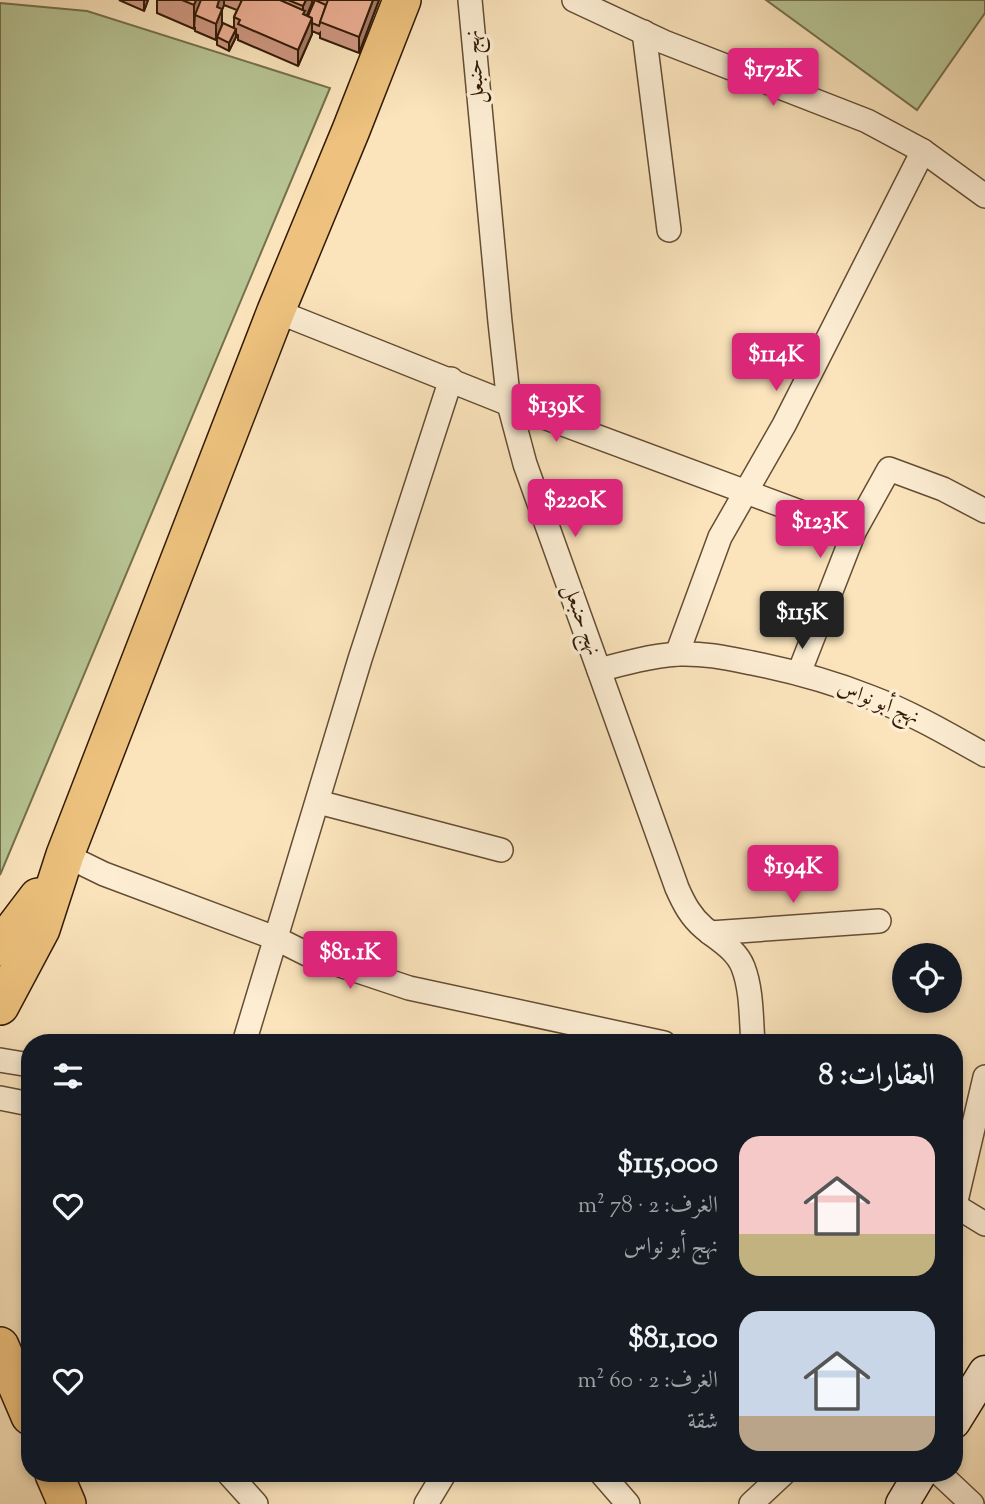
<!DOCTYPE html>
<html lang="ar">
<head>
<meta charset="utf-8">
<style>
	:root { --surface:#171b24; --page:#20242c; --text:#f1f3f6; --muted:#9ea1a6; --accent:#db2777 }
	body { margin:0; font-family:"Sorts Mill Goudy",Amiri,serif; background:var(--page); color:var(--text); direction:rtl; height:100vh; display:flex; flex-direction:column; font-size:26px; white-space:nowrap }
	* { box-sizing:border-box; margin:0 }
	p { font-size:23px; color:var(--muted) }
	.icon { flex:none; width:38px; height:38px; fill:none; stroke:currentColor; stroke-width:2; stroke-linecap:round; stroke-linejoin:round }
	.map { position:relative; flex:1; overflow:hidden; direction:ltr }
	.side { position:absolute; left:21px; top:1034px; width:942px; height:448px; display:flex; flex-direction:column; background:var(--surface); border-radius:28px; box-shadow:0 4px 10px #0003; direction:rtl }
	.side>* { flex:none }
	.controls { position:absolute; left:892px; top:943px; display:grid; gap:14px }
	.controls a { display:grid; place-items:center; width:70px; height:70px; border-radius:50%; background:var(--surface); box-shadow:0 4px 10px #0003; font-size:35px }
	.price { position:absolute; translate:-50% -60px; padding:0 16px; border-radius:7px; background:var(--accent); color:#fff; font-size:23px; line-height:46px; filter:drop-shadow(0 2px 4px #0008) }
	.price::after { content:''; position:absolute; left:50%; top:42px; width:21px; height:16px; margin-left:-10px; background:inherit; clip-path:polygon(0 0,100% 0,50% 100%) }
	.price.current { background:#222; color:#fff }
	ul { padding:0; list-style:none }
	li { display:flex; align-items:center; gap:21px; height:175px; padding:0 28px }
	li span { display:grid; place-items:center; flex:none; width:196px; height:140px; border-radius:21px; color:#555 }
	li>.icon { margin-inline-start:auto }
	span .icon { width:84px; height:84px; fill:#fffc; stroke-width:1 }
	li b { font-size:30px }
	h2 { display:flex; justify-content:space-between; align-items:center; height:84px; padding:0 28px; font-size:30px }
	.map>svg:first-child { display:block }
	.green { fill:#b8c595; stroke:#75704e; stroke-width:2 }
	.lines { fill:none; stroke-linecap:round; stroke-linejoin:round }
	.minor-casing { stroke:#644d34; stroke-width:26 }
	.secondary-casing { stroke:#321b07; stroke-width:35 }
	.primary-casing { stroke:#321b07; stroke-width:40 }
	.minor { stroke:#fcedd3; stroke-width:23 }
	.secondary { stroke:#fcedd3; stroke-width:32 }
	.primary { stroke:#eec27e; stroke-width:37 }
	.wall { fill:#cd9781; stroke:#321b07; stroke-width:2; fill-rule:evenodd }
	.shaded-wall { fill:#a77b69; stroke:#321b07; stroke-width:2 }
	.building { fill:#eeb096; stroke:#321b07; stroke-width:2 }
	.labels { text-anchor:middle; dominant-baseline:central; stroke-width:7; stroke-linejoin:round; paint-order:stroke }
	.street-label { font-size:21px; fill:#321b07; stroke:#fcedd3 }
</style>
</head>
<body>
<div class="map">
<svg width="985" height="1504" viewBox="0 0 985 1504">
	<rect width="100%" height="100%" fill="#fbe4bc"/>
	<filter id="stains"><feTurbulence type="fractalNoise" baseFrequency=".00286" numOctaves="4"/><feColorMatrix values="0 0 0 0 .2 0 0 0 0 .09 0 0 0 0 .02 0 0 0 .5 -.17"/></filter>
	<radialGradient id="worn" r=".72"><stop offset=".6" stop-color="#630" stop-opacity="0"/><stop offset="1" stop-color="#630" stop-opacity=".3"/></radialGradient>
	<!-- green -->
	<g class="green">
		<path d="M766 0H985V13L917 110Z"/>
		<path d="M0 3 87 11 330 88 0 875Z"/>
	</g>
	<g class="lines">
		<defs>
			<g id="minor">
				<path d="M470 0 500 322 509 404 525 464 677 888C684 904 691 917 704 928 718 940 736 949 743 967 752 990 751 1019 753 1043"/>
				<path d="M574 0 664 42 867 121 923 151 985 196"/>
				<path d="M644 32 669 230"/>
				<path d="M276 311 509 404 854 532"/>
				<path d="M677 654 720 537 784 425 923 151"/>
				<path d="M599 670C625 663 651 656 678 654 704 653 727 658 752 663 792 671 832 682 870 697 910 712 948 734 985 755"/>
				<path d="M799 673 854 532 889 469 943 489 985 511"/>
				<path d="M318 802 501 850"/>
				<path d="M65 855 104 874 275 938 307 954 409 988 664 1043"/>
				<path d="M710 933 879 921"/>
				<path d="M244 1043 360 659 451 379"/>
				<path d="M0 1060 30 1065"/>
				<path d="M0 1098 30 1104"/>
				<path d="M954 1205 985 1224"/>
				<path d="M955 1205 985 1077"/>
				<path d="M229 1474 256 1504"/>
				<path d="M602 1474 628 1504"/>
				<path d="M940 1474 972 1504"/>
				<path d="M426 1504 444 1474"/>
				<path d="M751 1504 783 1474"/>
			</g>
			<g id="secondary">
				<path d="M954 1422 985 1372"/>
				<path d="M902 1504 920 1474"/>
			</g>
			<g id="primary">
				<path d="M0 947 38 897"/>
				<path d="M0 1006 41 929 65 855 276 311 351 130 402 0"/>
				<path d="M0 1346 30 1416"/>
				<path d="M54 1474 67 1504"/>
			</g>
		</defs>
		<!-- minor casing -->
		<use href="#minor" class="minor-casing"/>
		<!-- secondary casing -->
		<use href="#secondary" class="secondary-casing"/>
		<!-- primary casing -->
		<use href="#primary" class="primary-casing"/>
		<!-- minor -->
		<use href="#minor" class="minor"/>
		<!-- secondary -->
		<use href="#secondary" class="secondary"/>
		<!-- primary -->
		<use href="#primary" class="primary"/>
	</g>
	<!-- wall -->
	<g class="wall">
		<path d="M119 0H148L144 11Z"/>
		<path d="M157 0H241V2L242 0H379L359 53 320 38V33L319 34 312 31V34L298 66 238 40V35L236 34V37L229 51 217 45V39L216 40 195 31V27L194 29 157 13ZM312 3 313 4 308 16 306 15ZM224 5 237 10 234 17V28L222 25V9Z"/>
	</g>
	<!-- shaded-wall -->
	<g class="shaded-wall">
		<path d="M144 0H148L144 11Z"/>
		<path d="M196 0H206L195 15 194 29V5Z"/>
		<path d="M219 0H224V5L217 23V7Z"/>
		<path d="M306 0H312V3L305 20 303 30V6Z"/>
		<path d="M373 0H379L359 53V37Z"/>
		<path d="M222 9V25L216 40V24Z"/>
		<path d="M312 18V34L298 66V50Z"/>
		<path d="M236 29V37L229 51V43Z"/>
	</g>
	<!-- building -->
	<g class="building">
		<path d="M182 0H196L194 5Z"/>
		<path d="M201 0H219L217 7 222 9 216 24 195 15Z"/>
		<path d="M242 0H280L305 11 303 14 312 18 298 50 238 24 240 20 234 17Z"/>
		<path d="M288 0H306L303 6Z"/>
		<path d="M315 0 326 5 319 26 312 23V18L308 16Z"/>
		<path d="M328 0H373L359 37 320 22Z"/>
		<path d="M223 23 236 29 229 43 217 37Z"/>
	</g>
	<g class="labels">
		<!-- street labels -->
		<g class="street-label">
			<text transform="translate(476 67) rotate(-95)">نهج حنبعل</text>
			<text transform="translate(581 620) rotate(70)">نهج حنبعل</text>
			<text transform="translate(878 703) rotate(22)">نهج أبو نواس</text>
		</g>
	</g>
	<rect width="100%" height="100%" filter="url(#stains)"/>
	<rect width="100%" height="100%" fill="url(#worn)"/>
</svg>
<div class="controls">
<a><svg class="icon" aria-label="locate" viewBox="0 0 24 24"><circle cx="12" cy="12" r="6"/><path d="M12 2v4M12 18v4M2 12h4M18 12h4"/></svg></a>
</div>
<b class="price" style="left:773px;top:108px">$172K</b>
<b class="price" style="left:776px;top:393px">$114K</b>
<b class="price" style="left:556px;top:444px">$139K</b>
<b class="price" style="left:575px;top:539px">$220K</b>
<b class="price" style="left:820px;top:560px">$123K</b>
<b class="price current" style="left:802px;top:651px">$115K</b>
<b class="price" style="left:793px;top:905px">$194K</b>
<b class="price" style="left:350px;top:991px">$81.1K</b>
<section class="side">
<h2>العقارات: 8<svg class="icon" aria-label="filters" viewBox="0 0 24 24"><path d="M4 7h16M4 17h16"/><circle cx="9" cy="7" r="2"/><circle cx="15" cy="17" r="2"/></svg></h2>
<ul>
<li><span style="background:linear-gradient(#f6c9c9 70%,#c2b280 0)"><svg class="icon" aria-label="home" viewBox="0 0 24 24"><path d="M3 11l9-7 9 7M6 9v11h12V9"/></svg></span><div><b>$115,000</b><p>الغرف: 2 · 78 m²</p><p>نهج أبو نواس</p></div><svg class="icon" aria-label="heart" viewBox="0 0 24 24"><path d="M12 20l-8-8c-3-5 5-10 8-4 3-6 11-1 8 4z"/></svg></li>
<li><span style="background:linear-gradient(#c9d6e8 75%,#b9a48a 0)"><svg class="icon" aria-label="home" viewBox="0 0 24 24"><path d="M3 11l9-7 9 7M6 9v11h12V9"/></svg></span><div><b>$81,100</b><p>الغرف: 2 · 60 m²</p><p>شقة</p></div><svg class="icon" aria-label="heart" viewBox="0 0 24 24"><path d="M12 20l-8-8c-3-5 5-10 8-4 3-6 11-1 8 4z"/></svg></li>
</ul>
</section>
</div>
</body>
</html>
